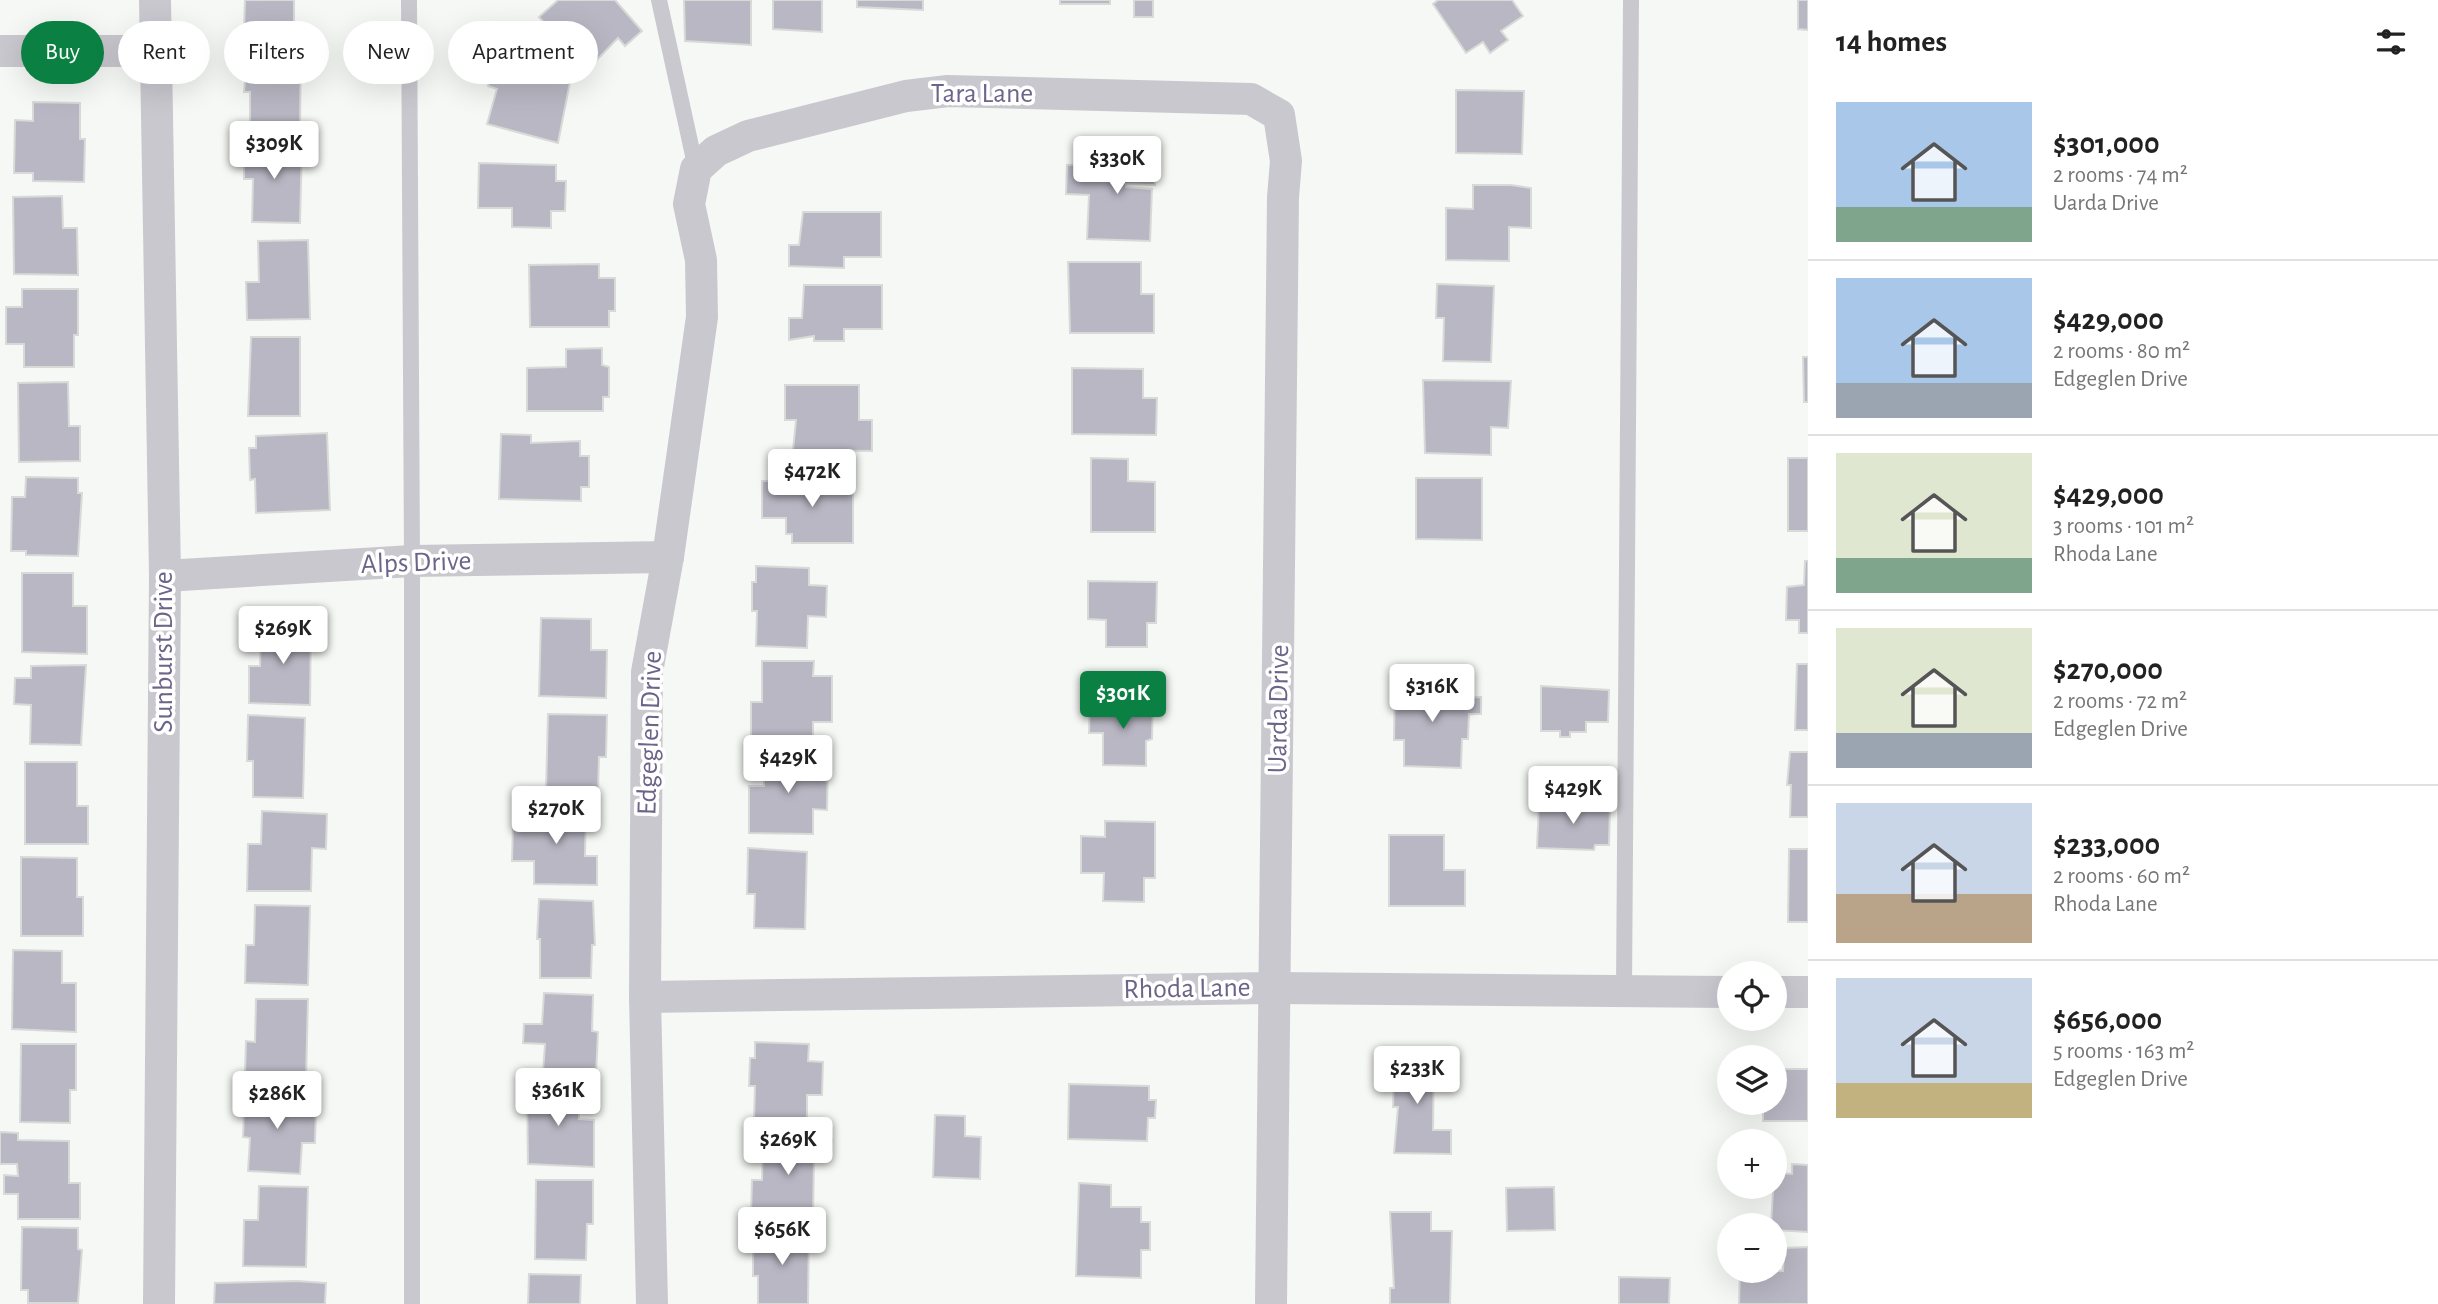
<!DOCTYPE html>
<html lang="en">
<head>
<meta charset="utf-8">
<style>
	:root { --surface:#fff; --page:#f2f2f2; --text:#222; --muted:#767676; --line:#e0e0e0; --accent:#0b8043 }
	body { margin:0; font-family:"Alegreya Sans",sans-serif; background:var(--page); color:var(--text); height:100vh; display:flex; flex-direction:column; font-size:26px; white-space:nowrap }
	* { box-sizing:border-box; margin:0 }
	p { font-size:23px; color:var(--muted) }
	.icon { flex:none; width:38px; height:38px; fill:none; stroke:currentColor; stroke-width:2; stroke-linecap:round; stroke-linejoin:round }
	.map { position:relative; flex:1; overflow:hidden }
	.panel { display:flex; flex-direction:column; background:var(--surface); width:630px }
	.panel>* { flex:none }
	.top-card { position:absolute; left:21px; top:21px; width:665px; height:63px; display:flex; gap:14px }
	.fabs { position:absolute; left:1717px; top:961px; display:grid; gap:14px }
	.fabs a { display:grid; place-items:center; width:70px; height:70px; border-radius:50%; background:var(--surface); box-shadow:0 7px 28px #0002; font-size:35px }
	.price { position:absolute; translate:-50% -60px; padding:0 16px; border-radius:7px; background:#fff; color:#222; font-size:23px; line-height:46px; filter:drop-shadow(0 2px 4px #0008) }
	.price::after { content:''; position:absolute; left:50%; top:42px; width:21px; height:16px; margin-left:-10px; background:inherit; clip-path:polygon(0 0,100% 0,50% 100%) }
	.price.current { background:var(--accent); color:#fff }
	ul { padding:0; list-style:none }
	li { display:flex; align-items:center; gap:21px; height:175px; padding:0 28px }
	li+li { border-top:2px solid var(--line) }
	li span { display:grid; place-items:center; flex:none; width:196px; height:140px; border-radius:0px; color:#555 }
	li>.icon { margin-inline-start:auto }
	span .icon { width:84px; height:84px; fill:#fffc; stroke-width:1 }
	li b { font-size:30px }
	h2 { display:flex; justify-content:space-between; align-items:center; height:84px; padding:0 28px; font-size:30px }
	.pill { padding:0 24px; border-radius:32px; background:var(--surface); box-shadow:0 7px 28px #0002; font-size:24px; line-height:63px }
	.pill.current { background:var(--accent); color:#fff }
	main { display:flex; flex:1; min-height:0 }
	.map>svg:first-child { display:block }
	.building { fill:#b9b7c3; stroke:#d8dad8; stroke-width:2 }
	.lines { fill:none; stroke-linecap:round; stroke-linejoin:round }
	.lane { stroke:#cac8cf; stroke-width:16 }
	.street { stroke:#cac8cf; stroke-width:32 }
	.labels { text-anchor:middle; dominant-baseline:central; stroke-width:7; stroke-linejoin:round; paint-order:stroke }
	.street-label { font-size:28px; fill:#6d6589; stroke:#fff }
</style>
</head>
<body>
<main>
<div class="map">
<svg width="1808" height="1304" viewBox="0 0 1808 1304">
	<rect width="100%" height="100%" fill="#f6f8f5"/>
	<!-- building -->
	<g class="building">
		<path d="M245 0H294V32H244Z"/>
		<path d="M558 0H615L642 31 625 46 618 38 587 70 539 17Z"/>
		<path d="M684 0H751V45L685 41Z"/>
		<path d="M773 0H822V32L773 29Z"/>
		<path d="M857 0H923V10L857 7Z"/>
		<rect x="1060" y="0" width="50" height="4"/>
		<rect x="1134" y="0" width="19" height="17"/>
		<path d="M1438 0H1512L1523 16 1501 31 1508 40 1490 53 1483 42 1466 53 1433 4Z"/>
		<path d="M1798 0H1808V30L1798 29Z"/>
		<path d="M248 47 301 48 300 127H250V92H244Z"/>
		<path d="M496 57 571 77 558 143 487 124 497 89 488 86Z"/>
		<path d="M1456 90 1524 91 1522 154 1456 153Z"/>
		<path d="M33 102 80 103V139H85L84 182 33 181V173H14L15 120 33 121Z"/>
		<path d="M244 141 302 144 300 223 252 222 253 179H244Z"/>
		<path d="M1124 149 1156 151 1155 185 1126 184V187L1152 189 1150 241 1087 239 1089 195 1066 194 1067 165 1123 164Z"/>
		<path d="M479 163 556 165V181H566L565 211H551V228L512 227V208H478Z"/>
		<path d="M1473 185H1511L1531 188V228L1509 227V261L1446 260V208L1473 209Z"/>
		<path d="M62 196 63 228H77L78 275 14 274 13 197Z"/>
		<path d="M803 212H881V257H844V268L789 266V245H799Z"/>
		<path d="M308 240 310 319 247 320 246 282H259L258 241Z"/>
		<path d="M1068 262H1141V294H1154V333H1070Z"/>
		<path d="M599 264V278H615V311H609V327H530L529 265Z"/>
		<path d="M1437 284 1494 286 1491 362 1443 361 1444 318H1436Z"/>
		<path d="M804 285H882V329H844V341H814V336L789 340V318H802Z"/>
		<path d="M22 289H78V335H74V367H24V344H6V307H22Z"/>
		<path d="M251 337H300V416H248Z"/>
		<path d="M602 348V365L609 367V397H603V411H527V368L566 367V349Z"/>
		<path d="M1803 357H1808V402H1804Z"/>
		<path d="M1072 368 1143 369V398H1157L1156 435 1072 434Z"/>
		<path d="M1423 380 1511 381 1508 428 1491 427V455L1425 453Z"/>
		<path d="M68 382 69 426H80V461L19 462 18 383Z"/>
		<path d="M785 385H859V420H872V451L793 450 796 420H785Z"/>
		<path d="M327 433 330 510 256 513 255 479 250 480 249 448H256V436Z"/>
		<path d="M501 434 531 435V443L580 441V456H589V487H581V501L499 499Z"/>
		<path d="M1091 458 1128 459V481L1155 482V532H1091Z"/>
		<rect x="1788" y="458" width="20" height="73"/>
		<path d="M26 477 78 478V493H82L78 556 26 555V551H11L12 497H25Z"/>
		<path d="M1416 478H1482V540L1416 539Z"/>
		<path d="M762 481H853V543H792V534H786V518H762Z"/>
		<path d="M1805 561H1808V633H1799V620H1786L1787 587 1804 585Z"/>
		<path d="M756 566 809 568V585L827 586 826 617 808 616 807 648 756 646 757 611H752V582H756Z"/>
		<path d="M22 573H73V606H87V654L22 652Z"/>
		<path d="M1088 581 1157 582 1156 623H1147V647H1106V620L1088 619Z"/>
		<path d="M541 618 591 619V650H607L606 698 539 696Z"/>
		<path d="M261 624H311L310 705 249 703V666H260Z"/>
		<path d="M762 661H814L813 676H832V722H813V740H751V702H762Z"/>
		<path d="M1797 664H1808V730H1795Z"/>
		<path d="M86 665 81 745 30 744 31 705 14 704 15 678H31V666Z"/>
		<path d="M1395 680 1442 681V698L1481 697V714H1469L1468 739H1462L1461 768 1404 766V740H1394Z"/>
		<path d="M1541 686 1609 690 1608 722H1586V732H1570V737H1560V731H1541Z"/>
		<path d="M1090 701 1153 702 1152 739 1146 741V766L1103 765V733H1089Z"/>
		<path d="M548 714 607 715 606 757H599L598 793 546 791Z"/>
		<path d="M248 715 305 718 303 798 253 797V761H247Z"/>
		<path d="M1790 752H1808V817H1790L1791 785H1787Z"/>
		<path d="M764 754 815 755V762H828L827 810 813 809V834L749 833V786H764Z"/>
		<path d="M25 762H77V806H88V844H25Z"/>
		<path d="M1539 803 1610 806 1609 845H1595L1594 850 1537 848Z"/>
		<path d="M534 805 586 806 585 856H597V885L534 884V861H512L513 822 533 823Z"/>
		<path d="M262 811 327 814 326 849 312 848 311 891H247L248 844H261Z"/>
		<path d="M1105 821 1155 822V878H1144V902L1103 901 1104 873H1081V836L1105 837Z"/>
		<path d="M1389 835H1444V870H1465V906H1389Z"/>
		<path d="M748 848 807 852 805 929 754 928 755 894H747Z"/>
		<path d="M1789 849H1808V922H1788Z"/>
		<path d="M21 857 77 858V897H83V936H21Z"/>
		<path d="M539 899 593 901 595 945H592L591 978H540V939H537Z"/>
		<path d="M255 905 310 906 308 985 245 983 246 945H254Z"/>
		<path d="M13 950 62 951V983H76V1032L12 1029Z"/>
		<path d="M544 993 593 995 592 1031 598 1032 596 1074 543 1072 545 1044 523 1043 524 1024H542Z"/>
		<path d="M256 999H308L306 1080 253 1078V1072H245L246 1041 255 1042Z"/>
		<path d="M755 1042 809 1044 808 1061 823 1062 822 1095H807V1122L754 1120 755 1086H749L750 1058H755Z"/>
		<path d="M21 1044H76V1090H70V1123L20 1122Z"/>
		<path d="M1395 1051H1434L1433 1130H1451V1154L1394 1153 1398 1107H1393Z"/>
		<path d="M1774 1069H1808V1121H1763V1102H1774Z"/>
		<path d="M1069 1084 1149 1086V1100H1156L1155 1118H1148L1147 1141 1068 1139Z"/>
		<path d="M531 1086 579 1087V1119L594 1120V1167L528 1164 527 1093H531Z"/>
		<path d="M245 1091 302 1094V1110L316 1111 315 1143H302L300 1174 248 1171 250 1138 243 1137Z"/>
		<path d="M935 1115 965 1116V1136L981 1137 980 1179 933 1177Z"/>
		<path d="M0 1132 18 1133V1140L69 1141V1183H80V1219H18V1194H4V1175L18 1176 17 1164H0Z"/>
		<path d="M763 1137 832 1139 831 1159 814 1158 813 1218 751 1215 752 1180H762Z"/>
		<path d="M1792 1164 1808 1165V1232L1774 1230V1225H1771L1774 1173 1792 1174Z"/>
		<path d="M536 1180H593V1224H587L586 1260 535 1259Z"/>
		<path d="M1079 1183 1111 1185V1207H1141V1222H1150V1250H1141V1278L1076 1276Z"/>
		<path d="M259 1186 308 1187 306 1267 243 1266 244 1220H258Z"/>
		<path d="M1554 1187 1555 1230 1507 1231 1506 1188Z"/>
		<path d="M1390 1212H1431V1231H1452L1450 1304H1390V1288H1394Z"/>
		<path d="M22 1227 78 1228V1249L82 1250 78 1303H28V1290H21Z"/>
		<path d="M753 1230 809 1232 808 1304H758V1276H753Z"/>
		<path d="M1808 1247V1304H1739L1740 1270 1783 1271 1784 1248Z"/>
		<path d="M529 1274 581 1275 580 1304H528Z"/>
		<path d="M1619 1277 1670 1278 1669 1304H1619Z"/>
		<path d="M297 1281 326 1283 325 1304H214L215 1283Z"/>
	</g>
	<g class="lines">
		<!-- lane -->
		<g class="lane">
			<path d="M409 0 412 561V1304"/>
			<path d="M659 0 696 169"/>
			<path d="M1624 991 1631 0"/>
		</g>
		<!-- street -->
		<g class="street">
			<path d="M155 0 165 576 159 1304"/>
			<path d="M0 51H155"/>
			<path d="M165 576 412 561 668 557"/>
			<path d="M1774 992H1808"/>
			<path d="M645 997 1276 988 1729 992"/>
			<path d="M652 1304 645 997 647 672 668 557 702 317 701 260 689 204 696 169 716 151 748 136 906 96 948 91 1251 99 1279 115 1286 161 1283 197 1271 1304"/>
		</g>
	</g>
	<g class="labels">
		<!-- street labels -->
		<g class="street-label">
			<text x="982" y="94">Tara Lane</text>
			<text transform="translate(416 563) rotate(-2)">Alps Drive</text>
			<text transform="translate(164 652) rotate(-90)">Sunburst Drive</text>
			<text transform="translate(1279 709) rotate(-89)">Uarda Drive</text>
			<text transform="translate(650 733) rotate(-88)">Edgeglen Drive</text>
			<text transform="translate(1187 989) rotate(-1)">Rhoda Lane</text>
		</g>
	</g>
</svg>
<div class="fabs">
<a><svg class="icon" aria-label="locate" viewBox="0 0 24 24"><circle cx="12" cy="12" r="6"/><path d="M12 2v4M12 18v4M2 12h4M18 12h4"/></svg></a>
<a><svg class="icon" aria-label="layers" viewBox="0 0 24 24"><path d="M12 4l9 5-9 5-9-5zM3 14l9 5 9-5"/></svg></a>
<a>+</a>
<a>−</a>
</div>
<b class="price" style="left:274px;top:181px">$309K</b>
<b class="price" style="left:1117px;top:196px">$330K</b>
<b class="price" style="left:812px;top:509px">$472K</b>
<b class="price" style="left:283px;top:666px">$269K</b>
<b class="price" style="left:1432px;top:724px">$316K</b>
<b class="price current" style="left:1123px;top:731px">$301K</b>
<b class="price" style="left:788px;top:795px">$429K</b>
<b class="price" style="left:1573px;top:826px">$429K</b>
<b class="price" style="left:556px;top:846px">$270K</b>
<b class="price" style="left:1417px;top:1106px">$233K</b>
<b class="price" style="left:558px;top:1128px">$361K</b>
<b class="price" style="left:277px;top:1131px">$286K</b>
<b class="price" style="left:788px;top:1177px">$269K</b>
<b class="price" style="left:782px;top:1267px">$656K</b>
<div class="top-card">
<a class="pill current">Buy</a>
<a class="pill">Rent</a>
<a class="pill">Filters</a>
<a class="pill">New</a>
<a class="pill">Apartment</a>
</div>
</div>
<section class="panel">
<h2>14 homes<svg class="icon" aria-label="filters" viewBox="0 0 24 24"><path d="M4 7h16M4 17h16"/><circle cx="9" cy="7" r="2"/><circle cx="15" cy="17" r="2"/></svg></h2>
<ul>
<li><span style="background:linear-gradient(#a9c7e8 75%,#7fa58c 0)"><svg class="icon" aria-label="home" viewBox="0 0 24 24"><path d="M3 11l9-7 9 7M6 9v11h12V9"/></svg></span><div><b>$301,000</b><p>2 rooms · 74 m²</p><p>Uarda Drive</p></div></li>
<li><span style="background:linear-gradient(#a9c7e8 75%,#9aa5b1 0)"><svg class="icon" aria-label="home" viewBox="0 0 24 24"><path d="M3 11l9-7 9 7M6 9v11h12V9"/></svg></span><div><b>$429,000</b><p>2 rooms · 80 m²</p><p>Edgeglen Drive</p></div></li>
<li><span style="background:linear-gradient(#dfe7d0 75%,#7fa58c 0)"><svg class="icon" aria-label="home" viewBox="0 0 24 24"><path d="M3 11l9-7 9 7M6 9v11h12V9"/></svg></span><div><b>$429,000</b><p>3 rooms · 101 m²</p><p>Rhoda Lane</p></div></li>
<li><span style="background:linear-gradient(#dfe7d0 75%,#9aa5b1 0)"><svg class="icon" aria-label="home" viewBox="0 0 24 24"><path d="M3 11l9-7 9 7M6 9v11h12V9"/></svg></span><div><b>$270,000</b><p>2 rooms · 72 m²</p><p>Edgeglen Drive</p></div></li>
<li><span style="background:linear-gradient(#c9d6e8 65%,#b9a48a 0)"><svg class="icon" aria-label="home" viewBox="0 0 24 24"><path d="M3 11l9-7 9 7M6 9v11h12V9"/></svg></span><div><b>$233,000</b><p>2 rooms · 60 m²</p><p>Rhoda Lane</p></div></li>
<li><span style="background:linear-gradient(#c9d6e8 75%,#c2b280 0)"><svg class="icon" aria-label="home" viewBox="0 0 24 24"><path d="M3 11l9-7 9 7M6 9v11h12V9"/></svg></span><div><b>$656,000</b><p>5 rooms · 163 m²</p><p>Edgeglen Drive</p></div></li>
</ul>
</section>
</main>
</body>
</html>
